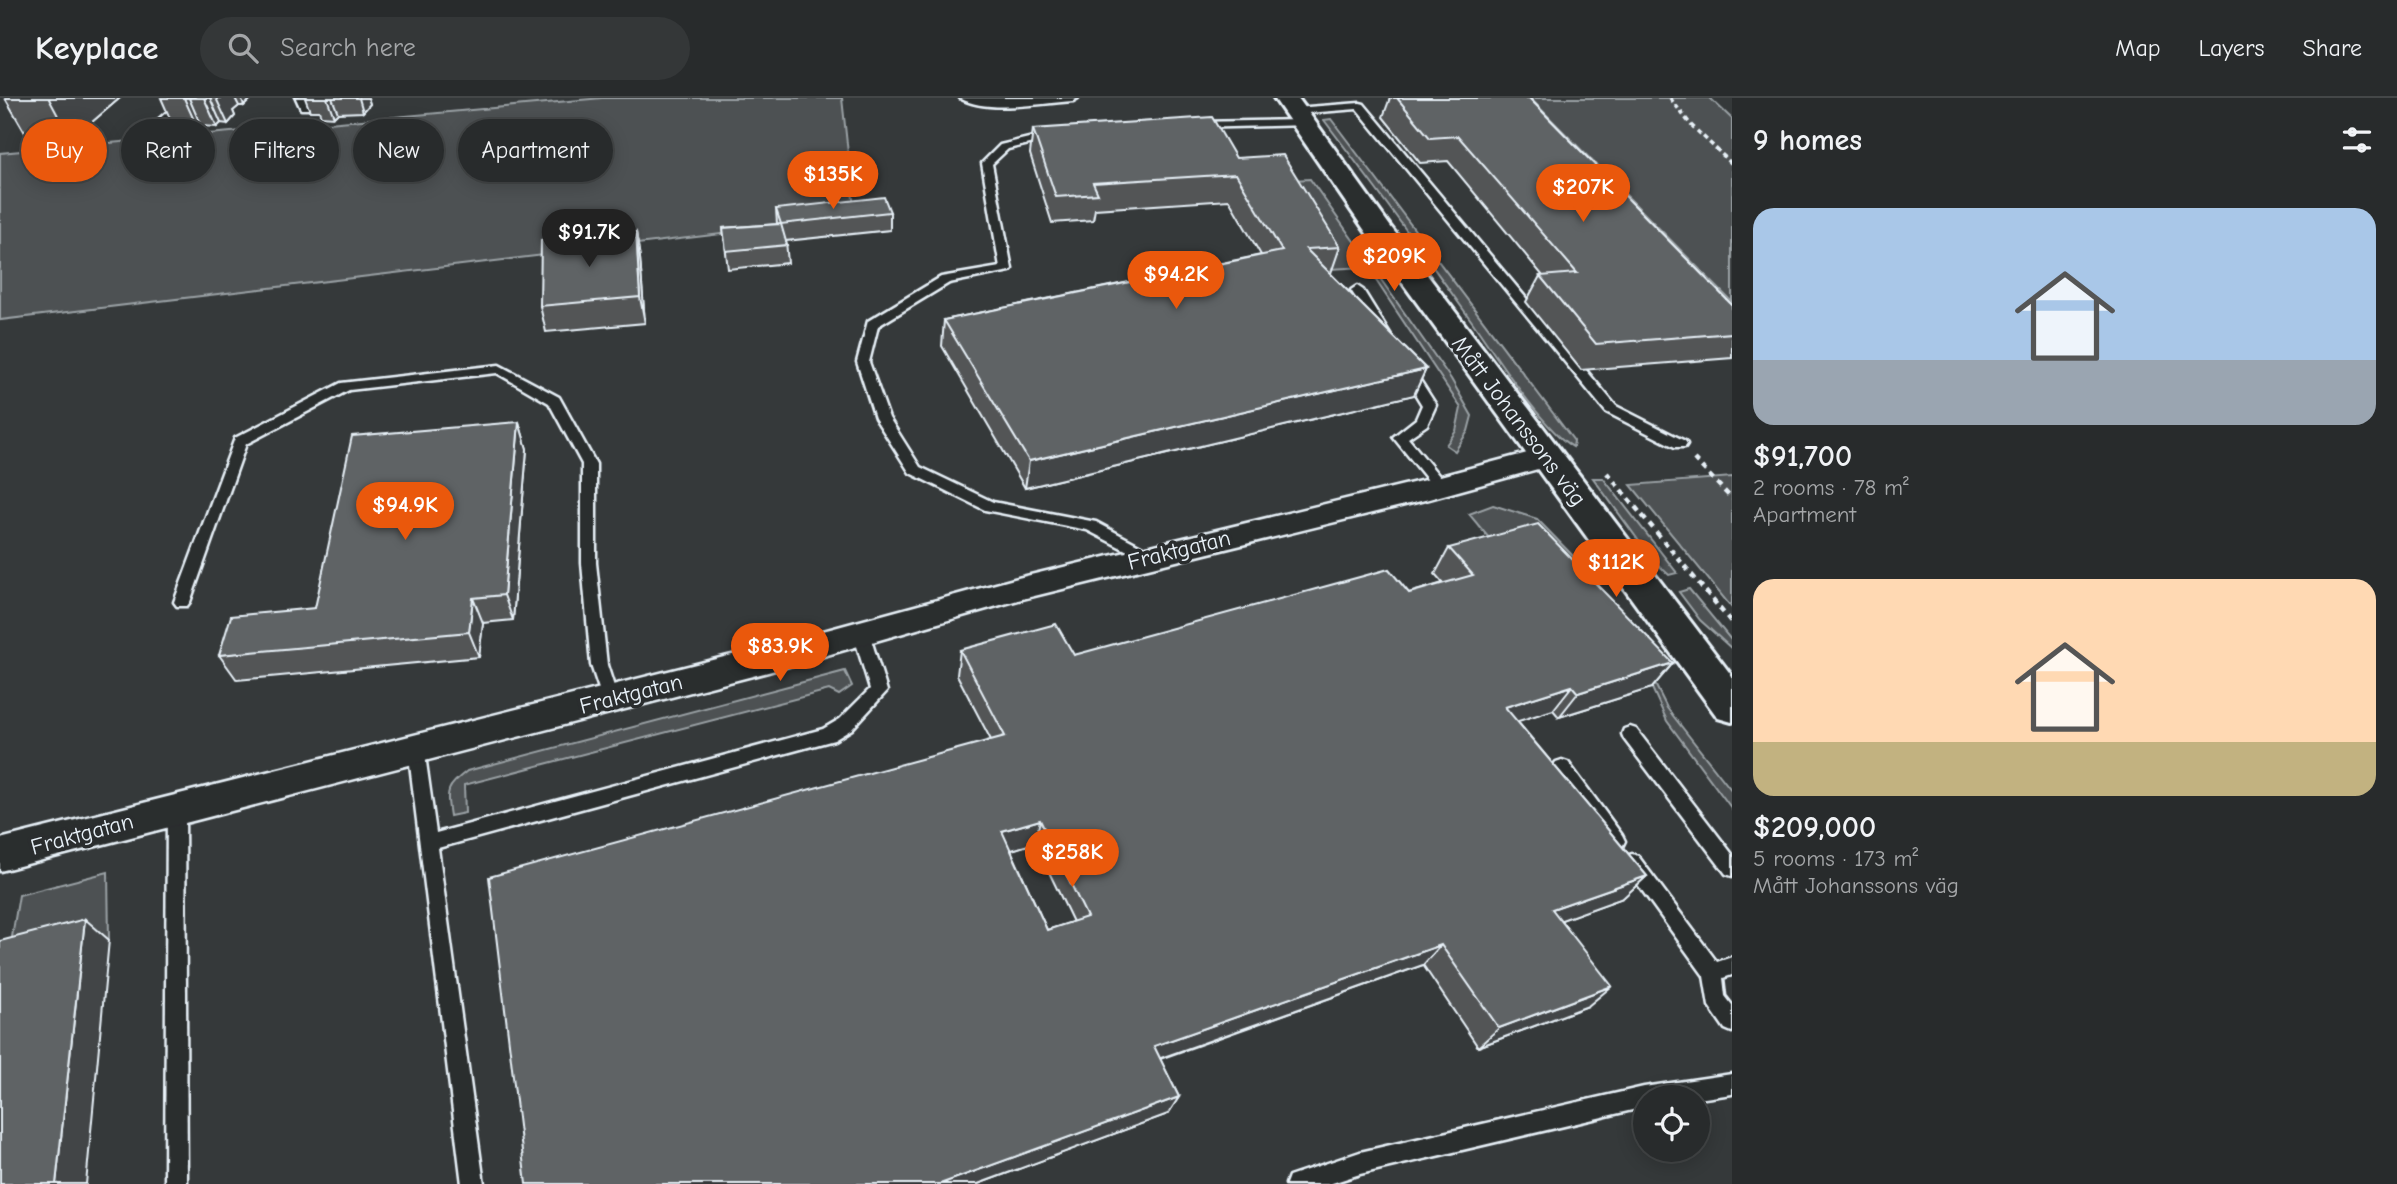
<!DOCTYPE html>
<html lang="en">
<head>
<meta charset="utf-8">
<style>
	:root { --surface:#282b2c; --page:#343738; --text:#f1f3f6; --muted:#a5a7a9; --line:#444748; --accent:#ea580c }
	body { margin:0; font-family:"Comic Neue",sans-serif; background:var(--page); color:var(--text); height:100vh; display:flex; flex-direction:column; font-size:26px; white-space:nowrap }
	* { box-sizing:border-box; margin:0 }
	p { font-size:23px; color:var(--muted) }
	.icon { flex:none; width:38px; height:38px; fill:none; stroke:currentColor; stroke-width:2; stroke-linecap:round; stroke-linejoin:round }
	.map { position:relative; flex:1; overflow:hidden }
	.panel { display:flex; flex-direction:column; background:var(--surface); width:665px }
	.panel>* { flex:none }
	.top-card { position:absolute; left:21px; top:21px; width:665px; height:63px; display:flex; gap:14px }
	.buttons { position:absolute; left:1633px; top:987px; display:grid; gap:14px }
	.buttons a { display:grid; place-items:center; width:77px; height:77px; border-radius:50%; background:var(--surface); box-shadow:0 4px 18px #0003,0 0 0 2px var(--line); font-size:35px }
	.price { position:absolute; translate:-50% -60px; padding:0 16px; border-radius:24px; background:var(--accent); color:#fff; font-size:23px; line-height:46px; filter:drop-shadow(0 2px 4px #0008) }
	.price::after { content:''; position:absolute; left:50%; top:42px; width:21px; height:16px; margin-left:-10px; background:inherit; clip-path:polygon(0 0,100% 0,50% 100%) }
	.price.on { background:#222; color:#fff }
	ul { padding:0; list-style:none }
	li { display:grid; align-content:center; gap:14px; height:371px; padding:0 21px }
	li span { display:grid; place-items:center; height:217px; border-radius:21px; color:#555 }
	li>.icon { margin-inline-start:auto }
	span .icon { width:126px; height:126px; fill:#fffc; stroke-width:1 }
	li b { font-size:30px }
	h2 { display:flex; justify-content:space-between; align-items:center; height:84px; padding:0 21px; font-size:30px }
	.pill { padding:0 24px; border-radius:32px; background:var(--surface); box-shadow:0 4px 18px #0003,0 0 0 2px var(--line); font-size:24px; line-height:63px }
	.pill.on { background:var(--accent); color:#fff }
	header { display:flex; align-items:center; gap:42px; box-sizing:border-box; height:98px; padding:0 35px; background:var(--surface); border-bottom:2px solid var(--line) }
	header strong { font-size:33px }
	nav { display:flex; gap:38px; margin-inline-start:auto; font-size:24px }
	.search { width:490px; height:63px; background:var(--page); display:flex; align-items:center; gap:18px; box-sizing:border-box; padding:0 24px; border-radius:38px; color:var(--muted); font-size:26px }
	main { display:flex; flex:1; min-height:0 }
	.map>svg:first-child { display:block }
	.green { fill:#4d5152; stroke:#9aa1a5; stroke-width:2 }
	.lines { fill:none; stroke-linecap:round; stroke-linejoin:round }
	.lane-casing { stroke:#e8f1f8; stroke-width:5 }
	.street-casing { stroke:#e8f1f8; stroke-width:5 }
	.secondary-casing { stroke:#e8f1f8; stroke-width:6 }
	.path-far1 { stroke:#e8f1f8; stroke-width:3.5; stroke-dasharray:5 3.5; stroke-linecap:butt }
	.path { stroke:#e8f1f8; stroke-width:4.5; stroke-dasharray:6 5; stroke-linecap:butt }
	.lane { fill:#2a2d2e; fill-rule:evenodd }
	.street { fill:#2a2d2e; fill-rule:evenodd }
	.secondary { fill:#2a2d2e; fill-rule:evenodd }
	.wall { fill:#525557; stroke:#e8f1f8; stroke-width:2; fill-rule:evenodd }
	.shaded-wall { fill:#424547; stroke:#e8f1f8; stroke-width:2 }
	.building { fill:#5f6365; stroke:#e8f1f8; stroke-width:2; fill-rule:evenodd }
	.labels { text-anchor:middle; dominant-baseline:central; stroke-width:7; stroke-linejoin:round; paint-order:stroke }
	.street-label { font-size:23px; fill:#e8f1f8; stroke:#2a2d2e }
</style>
</head>
<body>
<header>
<strong>Keyplace</strong>
<div class="search"><svg class="icon" aria-label="search" viewBox="0 0 24 24"><circle cx="10" cy="10" r="6"/><path d="M15 15l6 6"/></svg>Search here</div>
<nav><a>Map</a><a>Layers</a><a>Share</a></nav>
</header>
<main>
<div class="map">
<svg width="1732" height="1086" viewBox="0 0 1732 1086">
	<rect width="100%" height="100%" fill="#35393a"/>
	<filter id="ink" filterUnits="userSpaceOnUse"><feTurbulence type="fractalNoise" baseFrequency=".0143" numOctaves="2"/><feDisplacementMap in="SourceGraphic" scale="14" xChannelSelector="R" yChannelSelector="G"/><feConvolveMatrix kernelMatrix="1 2 1 2 8 2 1 2 1" color-interpolation-filters="sRGB"/></filter>
	<g filter="url(#ink)">
		<!-- green -->
		<g class="green">
			<path d="M602 0H842L855 120 0 222V55Z"/>
			<path d="M1530 0H1710L1732 21V204Z"/>
			<path d="M1331 21 1574 343 1573 349C1544 333 1494 255 1473 225 1424 156 1375 89 1324 22Z"/>
			<path d="M1310 81 1451 281 1472 318 1468 333 1455 353 1446 347 1456 333 1461 310 1367 169 1329 171 1276 83Z"/>
			<path d="M1732 379V510L1631 387Z"/>
			<path d="M1593 380H1603L1677 475 1669 477 1652 461Z"/>
			<path d="M1493 407 1537 421 1575 460 1634 544 1667 610 1732 693V711L1667 623 1652 590 1503 457 1469 416Z"/>
			<path d="M1689 491 1732 543V551L1700 522 1679 494Z"/>
			<path d="M845 573 852 588 839 597 829 592 464 687 465 715 450 718C446 692 446 689 467 673Z"/>
			<path d="M108 774 109 842 7 869 19 797Z"/>
		</g>
		<g class="lines">
			<defs>
				<g id="lane">
					<path d="M183 0H194L166 26H158V22Z"/>
					<path d="M296 0H306L309 11H301Z"/>
					<path d="M960 0H1078L1073 3C1043 5 986 16 960 0Z"/>
					<path d="M1360 5 1364 6 1616 308 1685 343 1687 346 1685 349H1675L1606 314 1357 11 1295 16 1290 13 1295 10Z"/>
					<path d="M1304 22 1308 23V27L1194 30 1189 27 1194 24Z"/>
					<path d="M1050 35 1055 38 1054 40 1008 51 992 66 1012 171 1010 173 949 185 878 228 869 264 889 320 920 369 993 404 1096 424 1154 455 1156 459 1149 464 1087 432 985 412 910 375 875 320 857 264 868 223 941 179 1000 169 982 65 1000 47Z"/>
					<path d="M1357 188 1363 192 1391 237 1389 240H1381L1379 237 1351 192Z"/>
					<path d="M499 267 559 299 596 366V465L607 567 618 601 616 606H604L591 567 582 465V366L549 305 497 275 349 292 246 346 190 504 187 508H177L174 504 235 340 341 285Z"/>
					<path d="M1406 267 1411 268 1436 307 1427 327 1408 340 1445 385 1447 388 1445 391H1435L1393 339 1416 321 1422 307 1400 271Z"/>
					<path d="M861 529 867 531 869 535 887 593 852 631 834 642 438 750 484 1086H462L408 650 410 645 416 643 422 645 424 650 436 735 823 631 840 621 870 591 853 535 855 531Z"/>
					<path d="M1630 629 1636 631 1732 756V778L1726 776 1624 641 1622 636 1624 631Z"/>
					<path d="M1562 662 1568 664 1622 737 1625 743 1622 749 1616 751 1610 749 1556 674 1553 669 1556 664Z"/>
					<path d="M176 703 182 706 185 711 187 1086H165L167 711 170 706Z"/>
					<path d="M1632 756 1638 758 1717 864 1732 859V877L1723 880 1725 898 1732 907V934L1725 931 1709 908 1704 878 1626 770 1623 764 1626 758Z"/>
					<path d="M1732 976V996L1698 1001V999H1645V1009L1360 1076 1329 1086H1286L1289 1078 1360 1054 1644 989Z"/>
				</g>
				<path id="street" d="M1546 350 1556 352 1560 359 1556 366 1429 401 1018 502 768 574 0 773V741L768 548 1018 480 1429 381Z"/>
				<path id="secondary" d="M1274 0H1298L1390 128 1732 578V624L1718 620 1370 140Z"/>
			</defs>
			<!-- lane casing -->
			<use href="#lane" class="lane-casing"/>
			<!-- street casing -->
			<use href="#street" class="street-casing"/>
			<!-- secondary casing -->
			<use href="#secondary" class="secondary-casing"/>
			<!-- path-far1 -->
			<path class="path-far1" d="M1670 0 1691 27 1732 66"/>
			<!-- path -->
			<g class="path">
				<path d="M1694 361 1732 401"/>
				<path d="M1607 375 1732 525"/>
			</g>
			<!-- lane -->
			<use href="#lane" class="lane"/>
			<!-- street -->
			<use href="#street" class="street"/>
			<!-- secondary -->
			<use href="#secondary" class="secondary"/>
		</g>
		<!-- wall -->
		<g class="wall">
			<path d="M5 0H120L71 42 27 38Z"/>
			<path d="M161 0H252L244 8H239L233 13 235 18 228 26 221 25 217 29 201 28 198 31 172 25Z"/>
			<path d="M305 0H368L370 6 363 14 338 15 334 19 321 18 319 13H310Z"/>
			<path d="M1390 0H1529L1732 207V260L1581 272 1526 204 1540 178H1543L1448 63 1420 65 1383 19Z"/>
			<path d="M1033 31 1236 60 1340 149 1331 175H1330L1426 271 1414 297 1025 390 942 248 944 222 1261 157 1229 102 1095 111 1093 122 1052 125 1030 56Z"/>
			<path d="M776 111 890 114V132L786 143 788 165 728 171 723 130 777 126Z"/>
			<path d="M636 134 640 160 645 225 546 234 540 208Z"/>
			<path d="M519 324 527 351 513 522 483 525 479 559 237 582 219 557 315 510Z"/>
			<path d="M1449 450 1673 565 1652 590 1559 619 1553 612 1517 623 1647 778 1623 800 1561 822 1588 908 1478 949 1423 867 1160 961 1179 999 1168 1016 978 1086 991 642 957 577 960 552 1074 557 1409 495 1443 485 1435 476ZM1035 745 1073 824 1047 832 1011 752Z"/>
		</g>
		<!-- shaded-wall -->
		<g class="shaded-wall">
			<path d="M50 0H120L71 42 49 1Z"/>
			<path d="M184 0H189L201 28 198 31Z"/>
			<path d="M204 0H210L221 25 217 29Z"/>
			<path d="M216 0H235L239 8 233 13 235 18 228 26Z"/>
			<path d="M241 0H252L244 8Z"/>
			<path d="M327 0H332L338 15 334 19Z"/>
			<path d="M359 0H368L370 6 363 14Z"/>
			<path d="M636 134 640 160 645 225 640 199Z"/>
			<path d="M1426 271 1414 297 1025 390 1029 363Z"/>
			<path d="M519 324 527 351 513 522 504 497Z"/>
			<path d="M473 500 483 525 479 559 469 534Z"/>
			<path d="M1673 565 1652 590 1559 619 1578 595Z"/>
			<path d="M1572 588 1553 612 1487 633 1505 609Z"/>
			<path d="M1040 722 1035 745 998 756 1002 733Z"/>
			<path d="M1647 778 1623 800 1531 833 1552 811Z"/>
			<path d="M85 821 109 842 86 1086H56Z"/>
			<path d="M1441 847 1423 867 1144 966 1154 948Z"/>
			<path d="M1612 888 1588 908 1478 949 1499 930Z"/>
			<path d="M1179 999 1168 1016 978 1086H940Z"/>
		</g>
		<!-- building -->
		<g class="building">
			<path d="M1397 0H1529L1732 207V235L1596 246 1540 178 1577 175 1458 38 1430 40Z"/>
			<path d="M1212 19 1236 60 1283 57 1340 149 1306 151 1426 271 1029 363 944 222 1282 153 1236 76 1093 85 1098 96 1056 99 1033 31Z"/>
			<path d="M884 99 890 114 781 126 776 111Z"/>
			<path d="M781 126 787 147 726 153 723 130Z"/>
			<path d="M636 134 640 199 540 208 541 142Z"/>
			<path d="M519 324 504 497 473 500 469 534 219 557 231 518 315 510 352 338Z"/>
			<path d="M1538 426 1673 565 1578 595 1572 588 1505 609 1647 778 1552 811 1612 888 1499 930 1441 847 1154 948 1179 999 940 1086H526L489 779 1005 638 960 552 1056 526 1074 557 1389 471 1409 495 1473 477 1449 450ZM1040 722 1087 819 1047 832 1002 733Z"/>
			<path d="M85 821 56 1086H0V843Z"/>
		</g>
	</g>
	<g class="labels">
		<!-- street labels -->
		<g class="street-label">
			<text transform="translate(1519 323) rotate(53)">Mått Johanssons väg</text>
			<text transform="translate(1179 452) rotate(-14)">Fraktgatan</text>
			<text transform="translate(631 596) rotate(-14)">Fraktgatan</text>
			<text transform="translate(82 736) rotate(-15)">Fraktgatan</text>
		</g>
	</g>
</svg>
<div class="buttons">
<a><svg class="icon" aria-label="locate" viewBox="0 0 24 24"><circle cx="12" cy="12" r="6"/><path d="M12 2v4M12 18v4M2 12h4M18 12h4"/></svg></a>
</div>
<b class="price" style="left:833px;top:113px">$135K</b>
<b class="price" style="left:1583px;top:126px">$207K</b>
<b class="price on" style="left:589px;top:171px">$91.7K</b>
<b class="price" style="left:1394px;top:195px">$209K</b>
<b class="price" style="left:1176px;top:213px">$94.2K</b>
<b class="price" style="left:405px;top:444px">$94.9K</b>
<b class="price" style="left:1616px;top:501px">$112K</b>
<b class="price" style="left:780px;top:585px">$83.9K</b>
<b class="price" style="left:1072px;top:791px">$258K</b>
<div class="top-card">
<a class="pill on">Buy</a>
<a class="pill">Rent</a>
<a class="pill">Filters</a>
<a class="pill">New</a>
<a class="pill">Apartment</a>
</div>
</div>
<section class="panel">
<h2>9 homes<svg class="icon" aria-label="filters" viewBox="0 0 24 24"><path d="M4 7h16M4 17h16"/><circle cx="9" cy="7" r="2"/><circle cx="15" cy="17" r="2"/></svg></h2>
<ul>
<li><span style="background:linear-gradient(#a9c7e8 70%,#9aa5b1 0)"><svg class="icon" aria-label="home" viewBox="0 0 24 24"><path d="M3 11l9-7 9 7M6 9v11h12V9"/></svg></span><div><b>$91,700</b><p>2 rooms · 78 m²</p><p>Apartment</p></div></li>
<li><span style="background:linear-gradient(#ffd9b3 75%,#c2b280 0)"><svg class="icon" aria-label="home" viewBox="0 0 24 24"><path d="M3 11l9-7 9 7M6 9v11h12V9"/></svg></span><div><b>$209,000</b><p>5 rooms · 173 m²</p><p>Mått Johanssons väg</p></div></li>
</ul>
</section>
</main>
</body>
</html>
